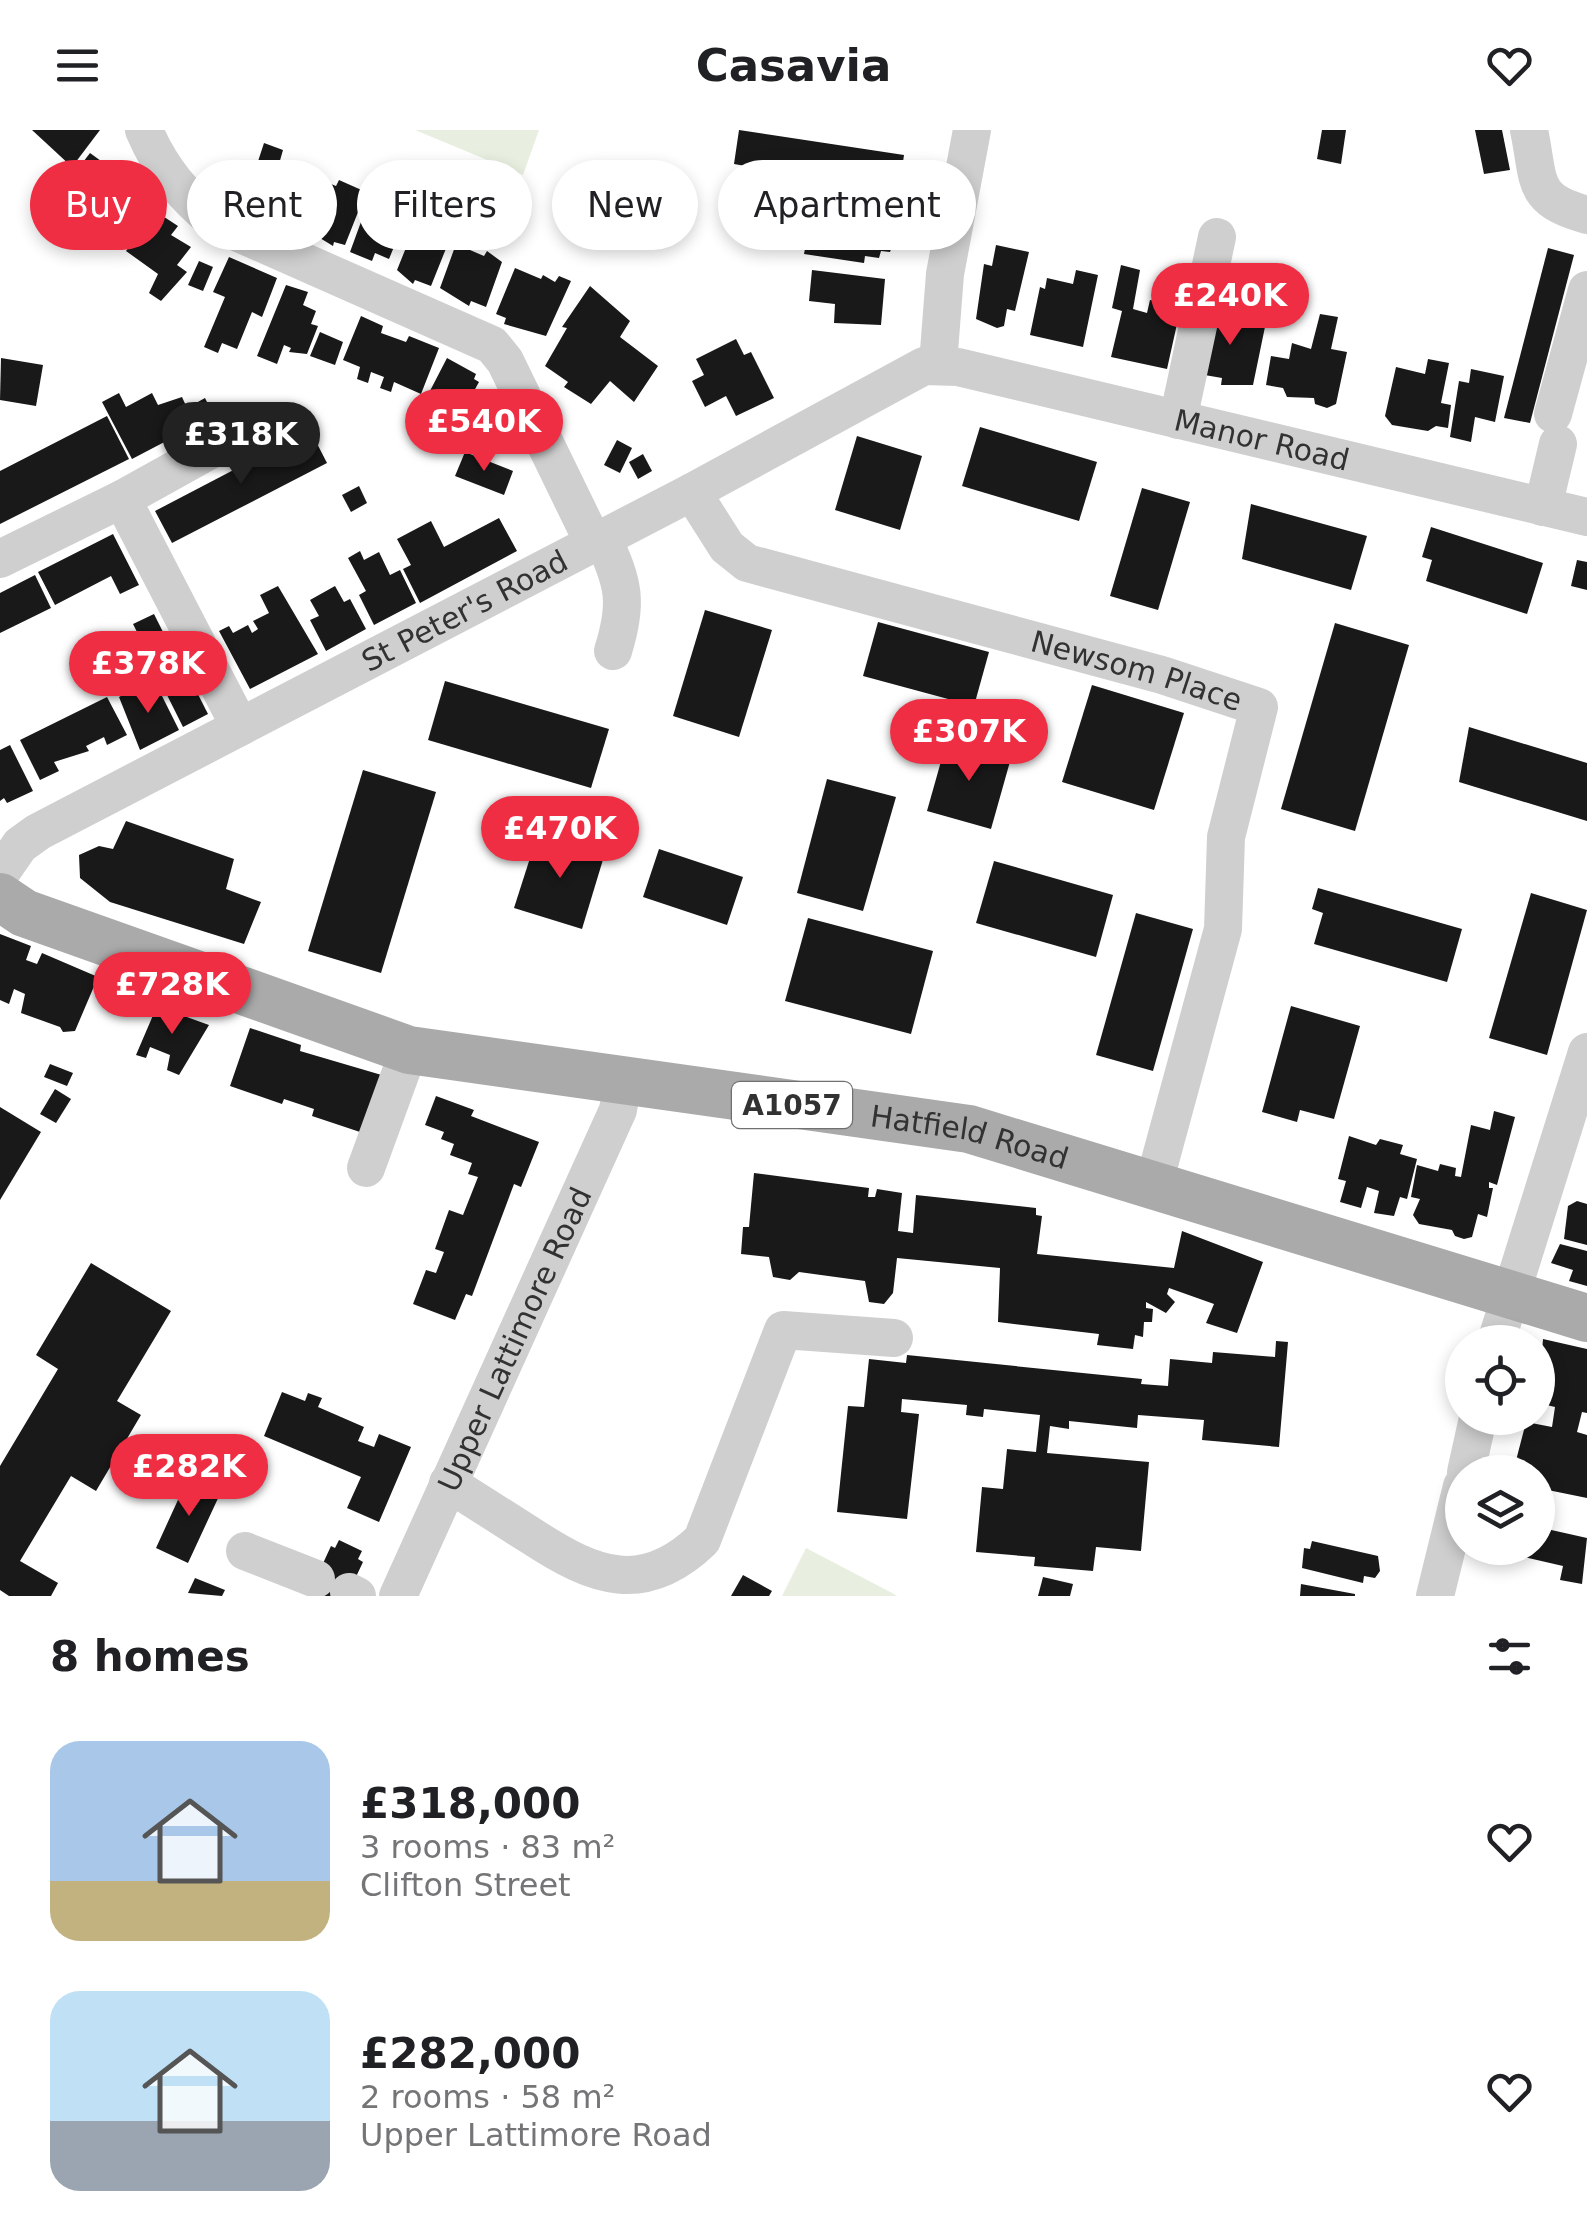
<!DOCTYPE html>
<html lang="en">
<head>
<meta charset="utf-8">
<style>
	:root { --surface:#fff; --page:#f6f6f6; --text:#202124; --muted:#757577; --accent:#ef2e44 }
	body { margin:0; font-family:"DejaVu Sans",sans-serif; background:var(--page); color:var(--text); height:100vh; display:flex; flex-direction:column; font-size:38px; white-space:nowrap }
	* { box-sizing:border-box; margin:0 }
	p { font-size:32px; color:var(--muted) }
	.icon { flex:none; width:55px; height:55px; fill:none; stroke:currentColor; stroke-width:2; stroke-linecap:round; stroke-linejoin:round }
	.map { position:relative; height:1466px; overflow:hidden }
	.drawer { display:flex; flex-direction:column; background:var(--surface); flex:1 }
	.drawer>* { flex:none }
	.guide { position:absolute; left:30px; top:30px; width:1000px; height:90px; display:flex; gap:20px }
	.fabs { position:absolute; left:1445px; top:1195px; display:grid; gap:20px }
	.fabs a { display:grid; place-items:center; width:110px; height:110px; border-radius:50%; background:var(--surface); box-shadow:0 5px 15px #0003; font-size:50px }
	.price { position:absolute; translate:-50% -85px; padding:0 22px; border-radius:35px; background:var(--accent); color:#fff; font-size:32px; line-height:65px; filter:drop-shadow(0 2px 5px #0008) }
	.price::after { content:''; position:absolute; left:50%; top:60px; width:30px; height:22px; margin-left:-15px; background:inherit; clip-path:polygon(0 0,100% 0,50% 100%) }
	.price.selected { background:#222; color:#fff }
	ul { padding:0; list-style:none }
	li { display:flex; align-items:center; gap:30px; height:250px; padding:0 50px }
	li span { display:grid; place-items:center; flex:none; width:280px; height:200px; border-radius:30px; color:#555 }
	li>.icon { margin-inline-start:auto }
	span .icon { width:120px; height:120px; fill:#fffc; stroke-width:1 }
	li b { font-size:42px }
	h2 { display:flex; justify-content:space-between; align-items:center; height:120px; padding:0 50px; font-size:42px }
	.pill { padding:0 35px; border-radius:45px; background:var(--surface); box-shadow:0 5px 15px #0003; font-size:35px; line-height:90px }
	.pill.selected { background:var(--accent); color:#fff }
	header { display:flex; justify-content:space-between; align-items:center; height:130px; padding:0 50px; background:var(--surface); font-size:45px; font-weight:700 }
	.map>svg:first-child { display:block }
	.green { fill:#e9efe0 }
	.building { fill:#191919 }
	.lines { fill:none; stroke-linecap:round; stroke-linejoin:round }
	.minor { stroke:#cfcfcf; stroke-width:38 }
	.major { stroke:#aaa; stroke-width:48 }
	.labels { text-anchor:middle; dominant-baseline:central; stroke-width:10; stroke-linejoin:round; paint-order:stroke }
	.shield { fill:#fff; stroke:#707070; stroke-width:2.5 }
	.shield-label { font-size:28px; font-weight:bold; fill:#323232 }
	.street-label { font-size:30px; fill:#323232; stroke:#fff }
</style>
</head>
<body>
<header><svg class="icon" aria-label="menu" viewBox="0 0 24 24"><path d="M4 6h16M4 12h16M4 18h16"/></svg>Casavia<svg class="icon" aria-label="heart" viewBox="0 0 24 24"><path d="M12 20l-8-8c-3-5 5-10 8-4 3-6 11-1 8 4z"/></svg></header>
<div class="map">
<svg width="1587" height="1466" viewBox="0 0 1587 1466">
	<rect width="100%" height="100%" fill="#fff"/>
	<!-- green -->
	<g class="green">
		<path d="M415 0H539L523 45Z"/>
		<path d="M806 1418 894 1464 897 1466H782Z"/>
	</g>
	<!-- building -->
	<g class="building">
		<path d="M32 0H100L72 37Z"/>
		<path d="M739 0 904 25 897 73 902 76 895 87 899 97 890 122 881 121 879 128 865 126 864 133 804 124 808 102 850 108 856 55 734 34Z"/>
		<path d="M1322 0H1346L1341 34 1317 29Z"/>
		<path d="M1475 0H1502L1510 40 1484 44Z"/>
		<path d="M264 13 283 20 279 34 311 44 303 68 296 64 279 95 243 77Z"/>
		<path d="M90 23 101 31 85 52 74 44Z"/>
		<path d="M105 35 146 66 136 80 145 86 127 111 116 103 121 99 108 90 111 86 83 66Z"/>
		<path d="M321 50 336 56 339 50 366 62 345 115 334 112 333 116 302 97Z"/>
		<path d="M373 59 412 73 389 129 375 123 372 131 350 122Z"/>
		<path d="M155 81 178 96 171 105 191 117 177 135 187 142 161 171 149 163 158 144 126 121Z"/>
		<path d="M420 83 435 89 431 102 449 111 431 156 415 150 413 154 397 140Z"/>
		<path d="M456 114 484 126 487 121 502 132 486 177 471 171 469 176 440 158Z"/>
		<path d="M996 115 1029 122 1015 181 1007 179 1004 196 997 198 976 189 984 134 992 136Z"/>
		<path d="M1548 118 1574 125 1530 293 1504 288Z"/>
		<path d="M229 127 277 148 262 187 252 182 237 219 222 213 218 223 204 217 225 167 213 162Z"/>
		<path d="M199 131 213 137 203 161 188 155Z"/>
		<path d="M1121 135 1140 140 1133 179 1147 183 1150 170 1181 176 1167 239 1111 227 1122 181 1112 178Z"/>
		<path d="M515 138 541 149 543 145 555 152 559 146 571 151 546 206 504 194 506 188 496 184Z"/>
		<path d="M812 140 885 149 881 195 834 193 835 174 809 171Z"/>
		<path d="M1076 140 1098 145 1083 217 1030 205 1040 157 1045 159 1047 148 1073 154Z"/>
		<path d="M286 155 308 162 303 175 316 181 311 194 318 196 307 224 289 222 291 218 284 215 277 234 257 226Z"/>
		<path d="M590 156 630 191 620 207 658 236 634 272 610 251 591 274 564 257 568 252 545 236 567 198 562 197Z"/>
		<path d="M1210 177 1266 192 1253 255H1221L1222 248 1193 243Z"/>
		<path d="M1320 184 1338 187 1331 219 1347 222 1336 274 1327 278 1315 274 1314 268 1287 267 1283 258 1266 255 1271 226 1289 229 1292 213 1311 219Z"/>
		<path d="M361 186 383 196 381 203 406 212 409 206 439 218 421 264 394 252 391 262 380 258 384 247 371 242 368 253 357 249 360 237 343 230Z"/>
		<path d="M320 202 343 212 335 235 310 226Z"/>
		<path d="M736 209 744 225 751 222 774 268 736 286 726 266 705 277 692 251 704 245 696 229Z"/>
		<path d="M1 228 43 235 36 276 0 270Z"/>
		<path d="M447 228 476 244 474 249 479 252 469 270 473 274 471 284 467 293 462 292 456 313 446 317 425 305 438 282 433 279 428 289 418 284Z"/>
		<path d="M1428 229 1449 233 1441 273 1451 275 1448 298 1436 296 1428 301 1392 295 1385 286 1396 237 1425 244Z"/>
		<path d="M1471 239 1504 246 1495 292 1475 287 1471 312 1450 307 1459 251 1469 253Z"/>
		<path d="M119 263 126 277 152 263 158 275 182 267 187 278 205 268 214 286 132 329 102 272Z"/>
		<path d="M107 286 129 329 0 394V341Z"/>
		<path d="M980 297 1097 332 1079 391 962 356Z"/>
		<path d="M310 300 327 333 172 413 155 381Z"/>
		<path d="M857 306 922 326 900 400 835 380Z"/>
		<path d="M617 310 632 318 620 343 604 335Z"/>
		<path d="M465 322 513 341 504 365 455 346Z"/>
		<path d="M643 324 652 341 638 349 629 332Z"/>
		<path d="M359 356 367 373 351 382 342 365Z"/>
		<path d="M1142 358 1190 372 1158 480 1110 466Z"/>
		<path d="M1251 374 1367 406 1351 460 1242 429Z"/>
		<path d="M499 388 517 421 420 473 403 439 411 435 397 409 431 391 444 417Z"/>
		<path d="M1431 397 1543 433 1527 484 1426 451 1432 430 1422 427Z"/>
		<path d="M113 404 139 455 120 464 111 446 55 475 38 442Z"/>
		<path d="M360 421 364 430 379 422 390 445 400 440 416 473 374 495 359 465 366 461 348 428Z"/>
		<path d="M1577 430 1587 432V460L1571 456Z"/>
		<path d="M35 445 51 478 0 503V463Z"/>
		<path d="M278 456 318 524 250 559 219 501 229 496 233 503 248 495 252 503 258 499 253 491 269 483 260 465Z"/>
		<path d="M335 456 344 472 350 469 366 499 326 521 310 490 319 486 310 470Z"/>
		<path d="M705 480 772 500 739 607 673 586Z"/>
		<path d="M154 484 163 502 142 512 133 494Z"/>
		<path d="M878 492 989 522 974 576 863 546Z"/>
		<path d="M1335 493 1409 515 1355 701 1281 679Z"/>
		<path d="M177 523 208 584 183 597 152 535Z"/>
		<path d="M445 551 609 599 591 658 428 610Z"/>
		<path d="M148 552 155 565 160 562 179 600 140 620 119 567Z"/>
		<path d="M1092 555 1184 583 1154 680 1062 652Z"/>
		<path d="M107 567 127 605 107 615 104 607 86 616 89 621 54 632 59 641 40 650 20 610Z"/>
		<path d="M1469 597 1587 633V691L1459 652Z"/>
		<path d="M947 610 1011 628 991 699 927 681Z"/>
		<path d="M10 615 33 661 7 673 4 668 0 671V620Z"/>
		<path d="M363 640 436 662 381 843 308 821Z"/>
		<path d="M827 649 896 667 863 781 797 763Z"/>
		<path d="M126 691 234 729 226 759 261 772 244 814 110 772 80 748 79 725 99 716 113 719Z"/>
		<path d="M538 703 605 723 582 799 514 778Z"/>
		<path d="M659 719 743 747 727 795 643 767Z"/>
		<path d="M994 731 1113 765 1096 827 976 793Z"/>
		<path d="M1318 758 1462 799 1447 852 1314 814 1323 783 1312 779Z"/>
		<path d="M1531 763 1587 780 1547 925 1489 908Z"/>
		<path d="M1136 783 1193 799 1153 941 1096 925Z"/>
		<path d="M808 788 933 821 911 904 785 871Z"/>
		<path d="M0 804 31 816 26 830 37 834 42 823 98 847 75 901 63 902 60 897 21 883 25 864 14 859 9 874 0 870Z"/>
		<path d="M165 871 175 876 173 882 209 895 179 945 167 940 170 925 150 917 146 928 136 925 157 876 163 879Z"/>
		<path d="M1291 876 1360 896 1334 989 1300 980 1297 992 1262 982Z"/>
		<path d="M250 898 301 915 300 921 385 946 366 1004 312 986 314 979 284 969 282 974 230 956Z"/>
		<path d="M50 934 73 943 67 956 44 947Z"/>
		<path d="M55 959 71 969 56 993 40 984Z"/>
		<path d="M436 966 474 980 471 986 539 1012 521 1057 514 1054 472 1166 466 1164 455 1190 413 1174 426 1140 436 1143 444 1122 435 1119 449 1080 463 1085 478 1047 468 1044 472 1033 450 1025 454 1014 441 1009 444 1002 425 995Z"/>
		<path d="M0 977 41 1002 0 1070Z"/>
		<path d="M1494 981 1515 987 1497 1055 1489 1052V1058H1493L1487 1087 1478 1084 1472 1107 1464 1109 1455 1106 1452 1100 1419 1094 1413 1085 1420 1069 1411 1067 1417 1035 1438 1041 1440 1034 1456 1038 1455 1046 1461 1047 1471 995 1490 1000Z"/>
		<path d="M1349 1006 1376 1015 1380 1009 1403 1015 1400 1024 1417 1029 1407 1069 1400 1067 1394 1086 1374 1083 1379 1061 1367 1057 1361 1078 1340 1072 1346 1051 1338 1049Z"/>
		<path d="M754 1043 869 1058 868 1067H875L877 1059 902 1063 898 1101 913 1103 916 1065 1036 1078V1085L1042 1086 1037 1124 1174 1138 1182 1101 1263 1132 1237 1203 1206 1193 1214 1174 1169 1158 1167 1164 1175 1172 1166 1183 1146 1172V1178L1153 1179 1152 1192H1144L1143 1207 1135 1205 1133 1219 1097 1215 1099 1204 998 1192 1000 1138 897 1128 893 1163 884 1174 869 1172 865 1151 799 1142 790 1150 773 1147 769 1127 741 1124 743 1097H749Z"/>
		<path d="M1577 1071 1587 1074V1115L1564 1109 1568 1076Z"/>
		<path d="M1560 1114 1587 1121V1156L1569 1151 1573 1140 1551 1133Z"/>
		<path d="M91 1133 171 1181 117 1271 141 1285 96 1361 71 1346 20 1431 58 1453 51 1466H9L0 1460V1336L58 1239 36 1225Z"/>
		<path d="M1543 1209 1587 1219V1283L1582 1282 1577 1302 1587 1305V1368L1538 1358V1342H1513L1526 1292 1552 1297 1555 1277 1538 1273Z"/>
		<path d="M1276 1211 1288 1212 1279 1317 1202 1310 1204 1290 1138 1285 1137 1298 1069 1291V1299L1050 1296 1047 1323 1149 1332 1141 1421 1096 1417 1093 1441 1034 1436 1035 1427 976 1422 982 1357 1003 1359 1007 1319 1036 1322 1040 1285 984 1279 983 1287 966 1285 967 1275 902 1269 901 1282 919 1284 907 1389 837 1382 848 1276 864 1277 869 1229 906 1233 907 1225 1142 1249 1141 1254 1168 1256 1170 1229 1212 1233 1213 1222 1275 1227Z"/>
		<path d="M282 1262 305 1271 308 1263 322 1268 318 1277 364 1297 358 1311 374 1317 379 1304 411 1317 379 1392 347 1378 361 1347 264 1306Z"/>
		<path d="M196 1346 218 1357 216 1362 220 1364 188 1433 156 1418 188 1348 194 1351Z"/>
		<path d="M1538 1397 1587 1408 1582 1454 1560 1450 1563 1436 1498 1421 1499 1418H1538Z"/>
		<path d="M339 1410 362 1421 358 1429 363 1432 347 1466H308L331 1416 335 1418Z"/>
		<path d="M1312 1411 1378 1426 1380 1441 1375 1448 1364 1446 1363 1453 1302 1438 1304 1418 1310 1419Z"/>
		<path d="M743 1445 772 1461 769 1466H731Z"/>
		<path d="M1043 1447 1073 1454 1070 1466H1038Z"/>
		<path d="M195 1448 225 1460 222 1466 188 1463Z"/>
		<path d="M1301 1454 1355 1464V1466H1300Z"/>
	</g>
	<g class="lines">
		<!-- minor -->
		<g class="minor">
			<path d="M144 0C161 40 183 65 216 93L492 215 505 231 594 414"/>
			<path d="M1529 0C1540 52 1530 69 1587 85"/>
			<path d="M938 234 945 144 972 0"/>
			<path d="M1553 284 1587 160"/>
			<path d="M1178 290 1217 107"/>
			<path id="s1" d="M692 362 727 417 747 433 1162 545 1259 577 1226 707 1223 799 1154 1053"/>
			<path d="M122 369 240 597"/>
			<path d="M1543 377 1558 314"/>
			<path d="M603 409C624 454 628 473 613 521"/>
			<path d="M0 429 122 369 257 294"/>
			<path id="s2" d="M0 744 20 715 38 702 692 362 924 236 958 237 1587 387"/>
			<path d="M366 1038 409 920"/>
			<path d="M1496 1212 1587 922"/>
			<path d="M1466 1342 1478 1288"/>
			<path d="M448 1353C476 1371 505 1389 533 1407 594 1447 644 1466 702 1410L783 1200 894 1208"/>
			<path d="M245 1421 316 1449"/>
			<path d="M349 1462 357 1466"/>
			<path id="s3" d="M398 1466 618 980 623 950"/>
			<path d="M1435 1466 1462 1356"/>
		</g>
		<!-- major -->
		<path class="major" id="s4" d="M0 767 24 783 409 920 969 999 1587 1188"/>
	</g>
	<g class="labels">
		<!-- shield labels -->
		<rect class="shield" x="732" y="952" width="120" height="46" rx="8"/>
		<g class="shield-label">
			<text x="792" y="975">A1057</text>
		</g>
		<!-- street labels -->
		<g class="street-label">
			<text stroke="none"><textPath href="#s2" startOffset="1405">Manor Road</textPath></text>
			<text stroke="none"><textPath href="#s2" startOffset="538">St Peter's Road</textPath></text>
			<text stroke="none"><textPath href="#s1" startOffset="495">Newsom Place</textPath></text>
			<text stroke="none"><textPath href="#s4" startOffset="1005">Hatfield Road</textPath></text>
			<text stroke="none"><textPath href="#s3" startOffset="282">Upper Lattimore Road</textPath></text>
		</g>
	</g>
</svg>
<div class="fabs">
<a><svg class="icon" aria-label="locate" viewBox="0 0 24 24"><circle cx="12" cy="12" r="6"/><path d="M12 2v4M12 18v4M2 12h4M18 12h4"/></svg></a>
<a><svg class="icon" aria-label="layers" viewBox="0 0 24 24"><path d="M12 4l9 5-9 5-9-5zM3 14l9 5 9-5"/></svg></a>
</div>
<b class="price" style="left:1230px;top:218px">£240K</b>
<b class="price" style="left:484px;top:344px">£540K</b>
<b class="price selected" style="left:241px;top:357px">£318K</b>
<b class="price" style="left:148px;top:586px">£378K</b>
<b class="price" style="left:969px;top:654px">£307K</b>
<b class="price" style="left:560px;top:751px">£470K</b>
<b class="price" style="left:172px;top:907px">£728K</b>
<b class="price" style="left:189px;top:1389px">£282K</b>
<div class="guide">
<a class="pill selected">Buy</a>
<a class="pill">Rent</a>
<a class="pill">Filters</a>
<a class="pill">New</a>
<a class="pill">Apartment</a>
</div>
</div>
<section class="drawer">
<h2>8 homes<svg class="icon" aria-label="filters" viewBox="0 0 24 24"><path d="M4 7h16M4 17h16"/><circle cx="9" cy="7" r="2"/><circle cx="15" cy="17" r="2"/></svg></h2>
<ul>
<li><span style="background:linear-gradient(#a9c7e8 70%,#c2b280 0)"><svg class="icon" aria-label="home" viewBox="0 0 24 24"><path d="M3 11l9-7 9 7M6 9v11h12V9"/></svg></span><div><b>£318,000</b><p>3 rooms · 83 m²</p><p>Clifton Street</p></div><svg class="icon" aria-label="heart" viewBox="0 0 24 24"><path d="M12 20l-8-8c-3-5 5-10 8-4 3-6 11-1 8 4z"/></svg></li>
<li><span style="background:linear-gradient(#bfe0f5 65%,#9aa5b1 0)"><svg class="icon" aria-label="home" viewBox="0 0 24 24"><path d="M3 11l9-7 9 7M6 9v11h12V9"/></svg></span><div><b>£282,000</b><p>2 rooms · 58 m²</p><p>Upper Lattimore Road</p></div><svg class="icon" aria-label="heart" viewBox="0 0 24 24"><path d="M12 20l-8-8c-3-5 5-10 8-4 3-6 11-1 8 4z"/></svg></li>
</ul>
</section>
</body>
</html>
